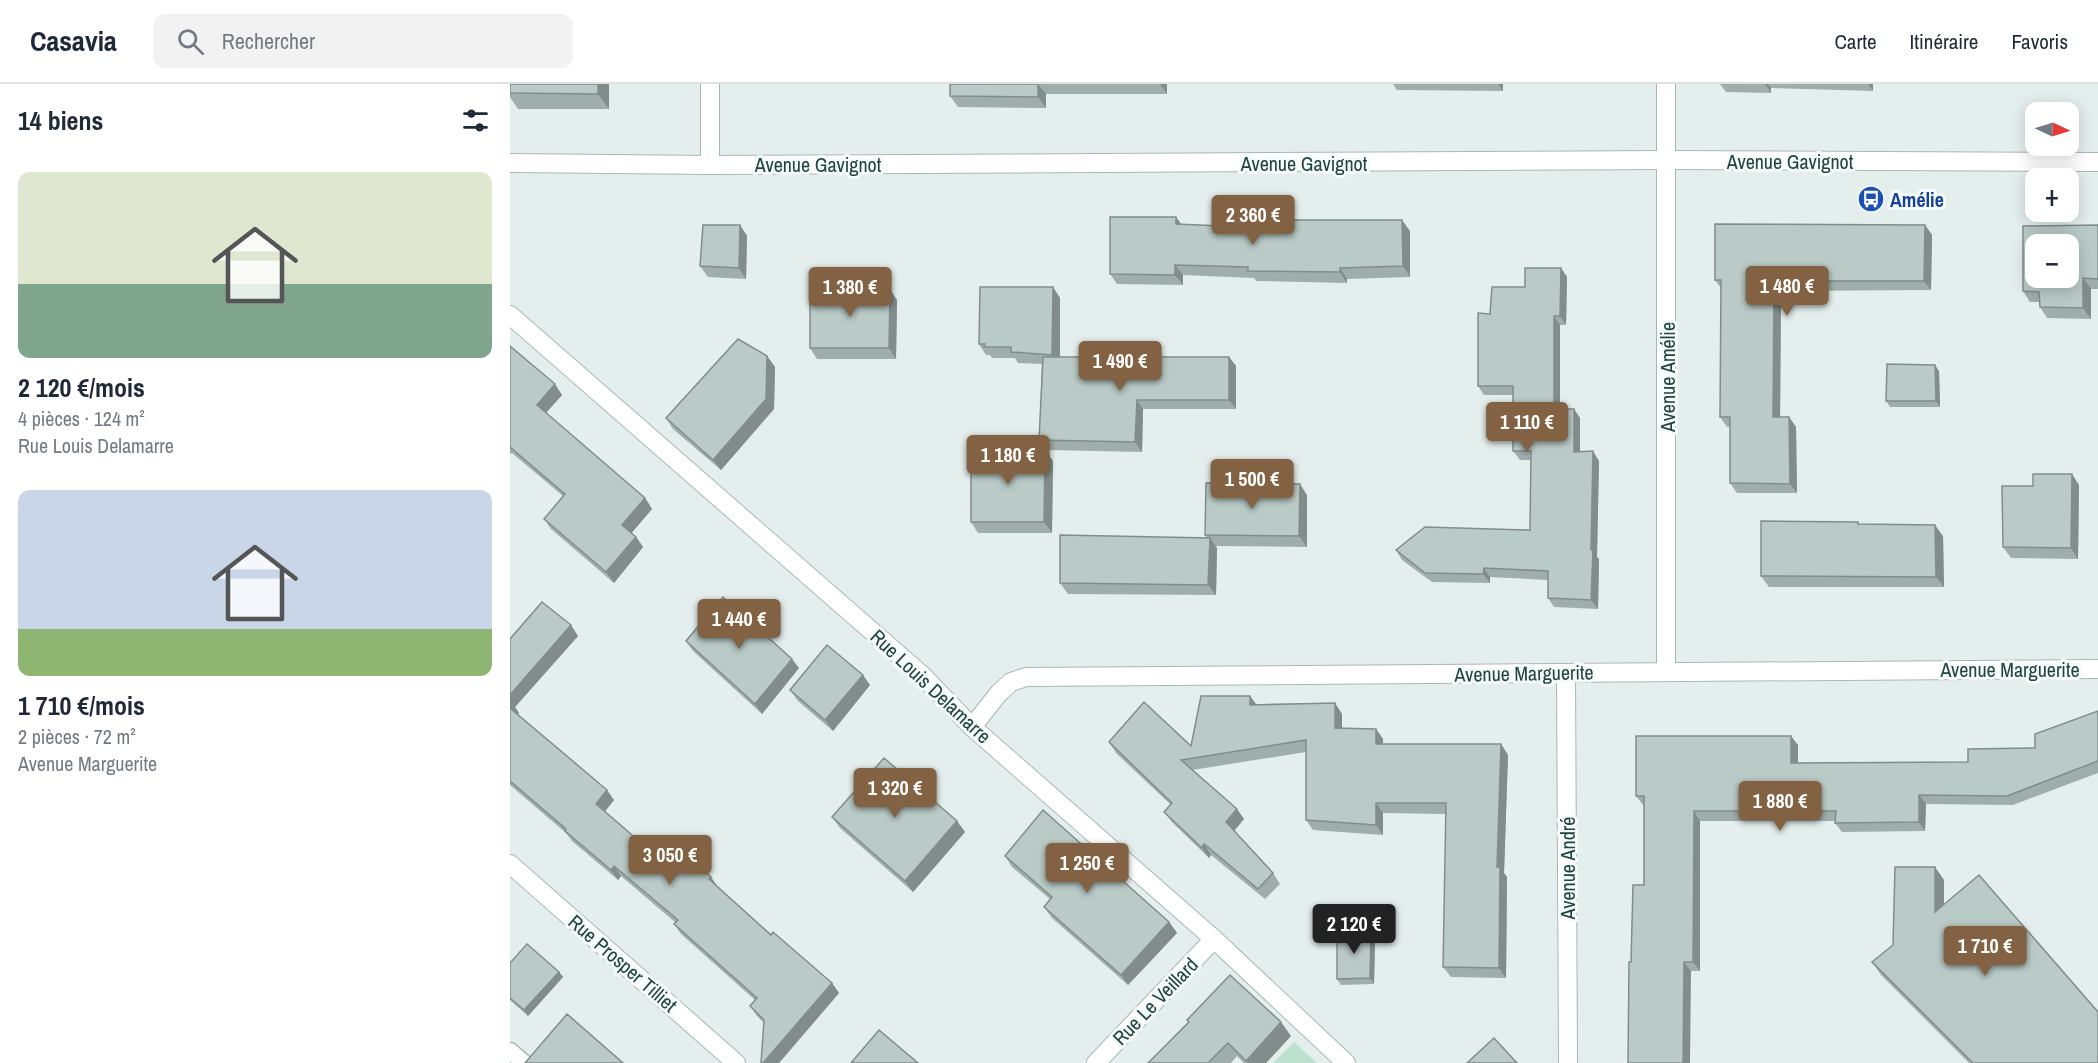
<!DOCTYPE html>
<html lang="fr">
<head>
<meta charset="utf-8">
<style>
	:root { --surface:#fff; --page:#f2f2f3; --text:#1f2937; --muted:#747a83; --line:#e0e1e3; --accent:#836244 }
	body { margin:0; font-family:"Archivo Narrow",sans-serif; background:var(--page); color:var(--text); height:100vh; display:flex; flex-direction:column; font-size:22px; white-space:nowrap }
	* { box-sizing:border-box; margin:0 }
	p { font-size:20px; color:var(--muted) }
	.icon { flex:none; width:33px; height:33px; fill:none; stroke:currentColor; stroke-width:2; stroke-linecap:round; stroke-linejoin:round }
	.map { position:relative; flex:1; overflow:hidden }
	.drawer { display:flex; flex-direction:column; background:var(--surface); width:510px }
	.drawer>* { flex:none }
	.needle { width:39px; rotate:94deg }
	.controls { position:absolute; left:1515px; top:18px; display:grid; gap:12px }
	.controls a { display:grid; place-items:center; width:54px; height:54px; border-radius:12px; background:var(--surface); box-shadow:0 3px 15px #0003; font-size:30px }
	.price { position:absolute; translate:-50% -51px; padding:0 14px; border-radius:6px; background:var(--accent); color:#fff; font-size:20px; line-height:39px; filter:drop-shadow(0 2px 3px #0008) }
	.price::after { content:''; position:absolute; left:50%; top:36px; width:18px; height:14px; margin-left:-9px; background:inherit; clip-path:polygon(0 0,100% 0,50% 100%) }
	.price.active { background:#222; color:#fff }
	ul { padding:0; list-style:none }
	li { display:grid; align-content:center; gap:12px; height:318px; padding:0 18px }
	li span { display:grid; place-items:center; height:186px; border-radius:12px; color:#555 }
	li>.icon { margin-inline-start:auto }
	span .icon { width:108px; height:108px; fill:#fffc; stroke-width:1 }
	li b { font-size:26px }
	h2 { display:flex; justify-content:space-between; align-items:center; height:72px; padding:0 18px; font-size:26px }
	header { display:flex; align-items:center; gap:36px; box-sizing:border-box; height:84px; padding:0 30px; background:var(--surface); border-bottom:2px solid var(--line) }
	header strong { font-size:28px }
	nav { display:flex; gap:33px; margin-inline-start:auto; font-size:21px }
	.search { width:420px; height:54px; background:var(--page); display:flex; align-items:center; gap:15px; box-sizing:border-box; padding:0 21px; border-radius:12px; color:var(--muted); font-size:22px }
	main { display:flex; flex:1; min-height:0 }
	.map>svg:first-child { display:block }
	.green { fill:#bce1cf }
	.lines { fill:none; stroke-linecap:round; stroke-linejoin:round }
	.service-casing { stroke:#a6b8b6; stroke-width:19 }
	.minor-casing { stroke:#a6b8b6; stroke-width:20 }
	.tertiary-casing { stroke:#a6b8b6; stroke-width:20 }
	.service { stroke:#fff; stroke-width:16 }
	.minor { stroke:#fff; stroke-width:18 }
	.tertiary { stroke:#fff; stroke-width:18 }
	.wall { fill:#9faeab }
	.shaded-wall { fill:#828d8b }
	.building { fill:#b9cac7; stroke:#828d8b; stroke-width:1.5; fill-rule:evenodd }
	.labels { text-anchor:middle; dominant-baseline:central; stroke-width:6; stroke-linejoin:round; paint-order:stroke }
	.street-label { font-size:20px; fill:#214342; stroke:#f5fbf9 }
	.transit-label { font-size:20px; font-weight:bold; fill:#164399; stroke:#f5fbf9; text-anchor:start }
</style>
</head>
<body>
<header>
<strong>Casavia</strong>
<div class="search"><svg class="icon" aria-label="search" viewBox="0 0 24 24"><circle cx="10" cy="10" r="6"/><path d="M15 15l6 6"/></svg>Rechercher</div>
<nav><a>Carte</a><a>Itinéraire</a><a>Favoris</a></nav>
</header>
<main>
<section class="drawer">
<h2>14 biens<svg class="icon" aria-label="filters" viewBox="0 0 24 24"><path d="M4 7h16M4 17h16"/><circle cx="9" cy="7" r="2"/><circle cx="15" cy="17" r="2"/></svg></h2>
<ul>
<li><span style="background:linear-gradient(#dfe7d0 60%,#7fa58c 0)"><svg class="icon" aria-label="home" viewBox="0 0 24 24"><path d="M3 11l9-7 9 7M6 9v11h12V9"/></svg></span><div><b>2 120 €/mois</b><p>4 pièces · 124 m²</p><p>Rue Louis Delamarre</p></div></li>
<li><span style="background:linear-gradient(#c9d6e8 75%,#8fb573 0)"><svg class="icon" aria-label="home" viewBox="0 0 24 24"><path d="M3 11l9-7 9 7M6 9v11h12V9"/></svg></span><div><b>1 710 €/mois</b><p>2 pièces · 72 m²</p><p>Avenue Marguerite</p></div></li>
</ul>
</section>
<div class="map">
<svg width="1588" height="979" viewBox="0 0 1588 979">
	<rect width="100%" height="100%" fill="#e4efed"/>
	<!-- green -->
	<path class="green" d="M784 958 807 979H763Z"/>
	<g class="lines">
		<defs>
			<path id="service" d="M0 967 14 979"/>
			<g id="minor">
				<path d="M1156 0V587"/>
				<path d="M200 81V0"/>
				<path d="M0 231 412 591 462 643 704 855 836 979"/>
				<path d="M1056 589 1058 979"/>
				<path d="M462 643 489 609 501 598 516 593 1588 585"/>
				<path d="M0 780 226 979"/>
				<path d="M586 979 704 855"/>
			</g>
			<path id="tertiary" d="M0 79 200 81 1157 76 1588 78"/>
		</defs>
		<!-- service casing -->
		<use href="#service" class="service-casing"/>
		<!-- minor casing -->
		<use href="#minor" class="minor-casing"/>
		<!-- tertiary casing -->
		<use href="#tertiary" class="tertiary-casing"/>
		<!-- service -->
		<use href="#service" class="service"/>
		<!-- minor -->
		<use href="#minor" class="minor"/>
		<!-- tertiary -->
		<use href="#tertiary" class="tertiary"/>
	</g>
	<!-- wall -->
	<g class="wall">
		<path d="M0 0H99V25H8L0 13Z"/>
		<path d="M440 0H657V10H536V24L448 23 440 12Z"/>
		<path d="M883 0H993V7L887 6Z"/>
		<path d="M1210 0H1363V7L1261 4V9L1216 8Z"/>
		<path d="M666 133 671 141 758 144 900 147V193L837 195V199L746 197 744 194 673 191V201L607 200 600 190Z"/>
		<path d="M230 141 237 152 236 195 198 193 190 182Z"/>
		<path d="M1415 141 1422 151 1421 206 1271 207 1270 333H1279L1286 343 1287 409H1227L1220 399V343H1217L1210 333 1211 204 1205 196Z"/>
		<path d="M1588 141V205H1581V235L1537 234 1530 223V218H1520L1513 207Z"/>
		<path d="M1051 184 1057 193 1056 241H1050V325H1064L1070 334V368L1089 377 1087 473 1089 475 1088 525 1044 523 1038 514V496L980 493V499L922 498 892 476 886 466 1020 446 1021 376H1010L1003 367V311H974L968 302 980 230 1015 203Z"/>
		<path d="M543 203 550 214V273H719L726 282V325H633L632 368 536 366 529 356 532 280 508 279 505 274H482L480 271H476L469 260Z"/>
		<path d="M387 216 386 275H307L300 264Z"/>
		<path d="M0 262 52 311 36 329 135 414 142 425 121 449 126 453 133 463 104 499 41 445 34 435 53 412 2 369 0 370Z"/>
		<path d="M257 272 265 283 264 325 211 386 163 345 156 334Z"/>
		<path d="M1429 287 1430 323H1380L1376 317Z"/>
		<path d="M543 377 542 449H468L461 438Z"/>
		<path d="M1569 401 1568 475 1501 474 1493 463Z"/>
		<path d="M797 411V463L705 462 707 464 706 511 558 510 550 499 697 454 695 451Z"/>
		<path d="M1348 438 1350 440 1433 452 1434 503H1259L1251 492Z"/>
		<path d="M68 552 5 623 9 629 7 630 104 716 95 727 149 774 208 803 261 851 322 899 329 909 269 979H251L254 939 247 932 240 922 245 916 171 850 164 840 166 839 111 792 108 796 62 757 56 749 0 701V555Z"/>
		<path d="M176 557 289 584 252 630 183 567Z"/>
		<path d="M360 601 323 647 288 617 280 606Z"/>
		<path d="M740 612 746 620 825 619 832 630V645H866L873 655V660H991L998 671 994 789 997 793 996 894 941 893 933 883 936 730 873 729V751L803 746 796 736V668L682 686 734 735 724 747 763 789 770 800 755 815 701 771 699 774 662 738 654 728 661 721 606 669 599 658 681 662Z"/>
		<path d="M1588 627V689L1503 721 1416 720 1415 747 1332 748 1325 739 1326 737H1190V887H1181L1121 878 1134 801V721H1133L1126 712 1288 661V679L1458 678 1525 664Z"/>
		<path d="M322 733 447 737 455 748 403 808 330 744Z"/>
		<path d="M495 772 659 838 667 849 618 901 542 834 534 823 540 815 502 783Z"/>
		<path d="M1434 796V820L1588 979H1459L1371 891 1362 878 1383 861Z"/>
		<path d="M861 850 865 855 864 900 831 901 827 895Z"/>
		<path d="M0 879 49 888 53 893 18 932 0 916Z"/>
		<path d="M678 938 781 952 756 979H734L727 972 721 979H638Z"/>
	</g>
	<!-- shaded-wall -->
	<g class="shaded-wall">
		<path d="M88 0H99V25L88 10Z"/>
		<path d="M528 0 536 10V24L528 13Z"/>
		<path d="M650 0H657V10Z"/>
		<path d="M988 0H993V7Z"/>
		<path d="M1255 0H1258L1261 4V9Z"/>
		<path d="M1358 0H1363V7Z"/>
		<path d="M666 133 674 144 666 140Z"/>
		<path d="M892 136 900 147V193L893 182Z"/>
		<path d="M230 141 237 152 236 195 229 184Z"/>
		<path d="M1415 141 1422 151 1421 206 1414 197Z"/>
		<path d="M665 181 673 191V201L665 191Z"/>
		<path d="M830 184 837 195V199L830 188Z"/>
		<path d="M1051 184 1057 193 1056 241 1050 232Z"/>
		<path d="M1573 194 1581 205V235L1573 224Z"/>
		<path d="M1264 197 1271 207 1270 343 1263 333Z"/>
		<path d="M543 203 550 214V282L542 271Z"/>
		<path d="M380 205 387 216 386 275 379 264Z"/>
		<path d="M1044 232 1050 241V334L1044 325Z"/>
		<path d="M257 272 265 283 264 325 211 386 203 376Z"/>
		<path d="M719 273 726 282V325L719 316Z"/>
		<path d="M1425 281 1429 287 1430 323 1426 317Z"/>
		<path d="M45 300 52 311 34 331 27 321Z"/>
		<path d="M627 316 633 325 632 368 625 358Z"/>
		<path d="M1064 325 1070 334V377L1064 368Z"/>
		<path d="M1279 333 1286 343 1287 409 1280 400Z"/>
		<path d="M535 366 543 377 542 449 534 438Z"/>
		<path d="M1083 367 1089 377 1087 473 1089 475 1088 525 1081 516V466Z"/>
		<path d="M1562 390 1569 401 1568 475 1561 464Z"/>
		<path d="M790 400 797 411V463L789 452Z"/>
		<path d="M135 414 142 425 119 452 112 441Z"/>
		<path d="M1425 441 1433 452 1434 503 1426 493Z"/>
		<path d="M126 453 133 463 104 499 96 488Z"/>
		<path d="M700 454 707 464 706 511 698 501Z"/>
		<path d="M974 484 980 493V499L973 490Z"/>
		<path d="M61 541 68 552 5 623 9 629 5 633 0 625V611Z"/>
		<path d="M282 575 289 584 252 630 245 620Z"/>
		<path d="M353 591 360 601 323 647 315 636Z"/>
		<path d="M740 612 747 622 740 621Z"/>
		<path d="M825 619 832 630V655L825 644Z"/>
		<path d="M866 645 873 655V670L866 660Z"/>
		<path d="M1281 652 1288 661V689L1281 679Z"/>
		<path d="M991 660 998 671 994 789 997 793 996 894 989 884 987 783Z"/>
		<path d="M97 706 104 716 93 730 86 720Z"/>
		<path d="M1409 711 1416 720 1415 747 1409 738Z"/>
		<path d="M866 719 873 729V751L866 741Z"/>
		<path d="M727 725 734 735 723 748 716 738Z"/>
		<path d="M1184 727 1190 737V887L1183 878Z"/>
		<path d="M447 737 455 748 403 808 395 797Z"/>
		<path d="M694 760 701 771 699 774 692 764Z"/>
		<path d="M104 782 111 792 108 796 101 786Z"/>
		<path d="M1425 783 1434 796V841L1425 828Z"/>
		<path d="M201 793 208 803 199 795Z"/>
		<path d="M659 838 667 849 618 901 611 891Z"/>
		<path d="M861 850 865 855 864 900 860 894Z"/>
		<path d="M1174 878 1181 887 1180 979H1173Z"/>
		<path d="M49 888 53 893 18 932 14 926Z"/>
		<path d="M322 899 329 909 269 979H253Z"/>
		<path d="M771 938 781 952 756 979H738L736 977Z"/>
	</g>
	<!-- building -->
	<g class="building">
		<path d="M0 0H88V10L0 9Z"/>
		<path d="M440 0H528V13L440 12Z"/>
		<path d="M600 133H666V140L758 144 759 136H892L893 182 830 184V188L738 187V183L665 181V191L600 190Z"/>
		<path d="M1205 140 1415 141 1414 197H1264L1263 333H1279L1280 400 1220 399V333H1210L1211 196H1205Z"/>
		<path d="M193 141H230L229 184 190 182Z"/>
		<path d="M1588 141V195L1573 194V224L1530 223 1529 208 1513 207V142ZM1526 160H1558V194H1526Z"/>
		<path d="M1015 184H1051L1050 232H1044V325H1064V368L1083 367 1081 466H1083L1081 516 1038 514V487L974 484 973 490 915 489 886 466 915 443 1020 446 1021 367H1003V302H968V229L980 230 982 203H1015Z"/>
		<path d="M470 203H543L542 271 501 268V263H474L475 260H469Z"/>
		<path d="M300 205H380L379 264H300Z"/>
		<path d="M228 255 257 272 256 315 203 376 156 334Z"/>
		<path d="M0 262 45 300 27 321 135 414 112 441 126 453 96 488 34 435 55 410 0 363Z"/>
		<path d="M533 273H719V316H627L625 358 529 356Z"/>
		<path d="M1377 280 1425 281 1426 317H1376Z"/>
		<path d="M461 366H535L534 438H461Z"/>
		<path d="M1523 390H1562L1561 464 1493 463 1492 402H1523Z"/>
		<path d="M696 399 790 400 789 452 695 451Z"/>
		<path d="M1251 437 1348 438V440L1425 441 1426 493 1251 492Z"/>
		<path d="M550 451 700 454 698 501 550 499Z"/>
		<path d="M213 513 282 575 245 620 176 557Z"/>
		<path d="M32 518 61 541 0 611V555Z"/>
		<path d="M317 561 353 591 315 636 280 606Z"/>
		<path d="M691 612H740V621L825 619V644L866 645V660H991L987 783H990L989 884 933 883 936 719H866V741L796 736V656L671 676 727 725 716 738 763 789 748 805 694 760 692 764 654 728 662 719 599 658 634 618 681 662Z"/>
		<path d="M0 624 97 706 86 720 149 774 163 759 201 793 199 795 261 851 263 848 322 899 253 979H251L254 936 240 922 247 914 164 840 168 836 104 782 101 786 55 747 56 745 0 697Z"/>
		<path d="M1588 627V677L1497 712 1409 711V738L1325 739 1326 727H1184L1183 878H1174L1173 979H1118L1119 878H1121L1123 801H1134V712H1126V652H1281V679L1458 678V665L1525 664V650Z"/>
		<path d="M374 674 447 737 395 797 322 733Z"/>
		<path d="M533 726 659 838 611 891 534 823 542 813 495 772Z"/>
		<path d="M1385 783H1425V828L1469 791 1588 928V979H1463L1362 878 1383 861Z"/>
		<path d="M827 847 861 850 860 894 827 895Z"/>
		<path d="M17 860 49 888 14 926 0 914V879Z"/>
		<path d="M720 891 771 938 736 977 718 959 698 979H638L679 938 677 936Z"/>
		<path d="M57 930 113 979H15Z"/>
		<path d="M369 946 408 979H341Z"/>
		<path d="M984 954 1007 979H957Z"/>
	</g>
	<!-- icons -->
	<defs>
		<symbol id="bus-disc" viewBox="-11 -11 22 22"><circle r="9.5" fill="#1a4fb4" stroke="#f5fbf9"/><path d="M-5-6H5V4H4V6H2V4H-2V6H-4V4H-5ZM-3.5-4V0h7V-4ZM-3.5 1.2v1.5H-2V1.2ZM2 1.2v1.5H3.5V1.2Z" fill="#fff"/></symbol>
	</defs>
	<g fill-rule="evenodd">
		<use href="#bus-disc" x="1346" y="100" width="30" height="30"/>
	</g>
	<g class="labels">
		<!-- street labels -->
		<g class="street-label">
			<text x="1280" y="77">Avenue Gavignot</text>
			<text x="794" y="79">Avenue Gavignot</text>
			<text x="308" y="80">Avenue Gavignot</text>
			<text transform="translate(1157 293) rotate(-90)">Avenue Amélie</text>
			<text x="1500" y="585">Avenue Marguerite</text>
			<text transform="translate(1014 589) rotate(-1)">Avenue Marguerite</text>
			<text transform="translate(421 602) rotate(43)">Rue Louis Delamarre</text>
			<text transform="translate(1057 784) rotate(-90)">Avenue André</text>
			<text transform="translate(113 879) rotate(41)">Rue Prosper Tilliet</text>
			<text transform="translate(645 917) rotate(-46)">Rue Le Veillard</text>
		</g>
		<!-- transit labels -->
		<g class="transit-label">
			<text x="1380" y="115">Amélie</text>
		</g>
	</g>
</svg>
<div class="controls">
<a><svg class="needle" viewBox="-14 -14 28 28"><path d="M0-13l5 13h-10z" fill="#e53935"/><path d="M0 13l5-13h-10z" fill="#747a83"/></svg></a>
<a>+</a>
<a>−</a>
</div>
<b class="price" style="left:743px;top:162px">2 360 €</b>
<b class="price" style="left:1277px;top:233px">1 480 €</b>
<b class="price" style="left:340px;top:234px">1 380 €</b>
<b class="price" style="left:610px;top:308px">1 490 €</b>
<b class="price" style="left:1017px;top:369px">1 110 €</b>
<b class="price" style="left:498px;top:402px">1 180 €</b>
<b class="price" style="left:742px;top:426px">1 500 €</b>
<b class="price" style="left:229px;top:566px">1 440 €</b>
<b class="price" style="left:385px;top:735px">1 320 €</b>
<b class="price" style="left:1270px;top:748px">1 880 €</b>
<b class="price" style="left:160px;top:802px">3 050 €</b>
<b class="price" style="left:577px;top:810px">1 250 €</b>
<b class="price active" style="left:844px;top:871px">2 120 €</b>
<b class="price" style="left:1475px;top:893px">1 710 €</b>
</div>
</main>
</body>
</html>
